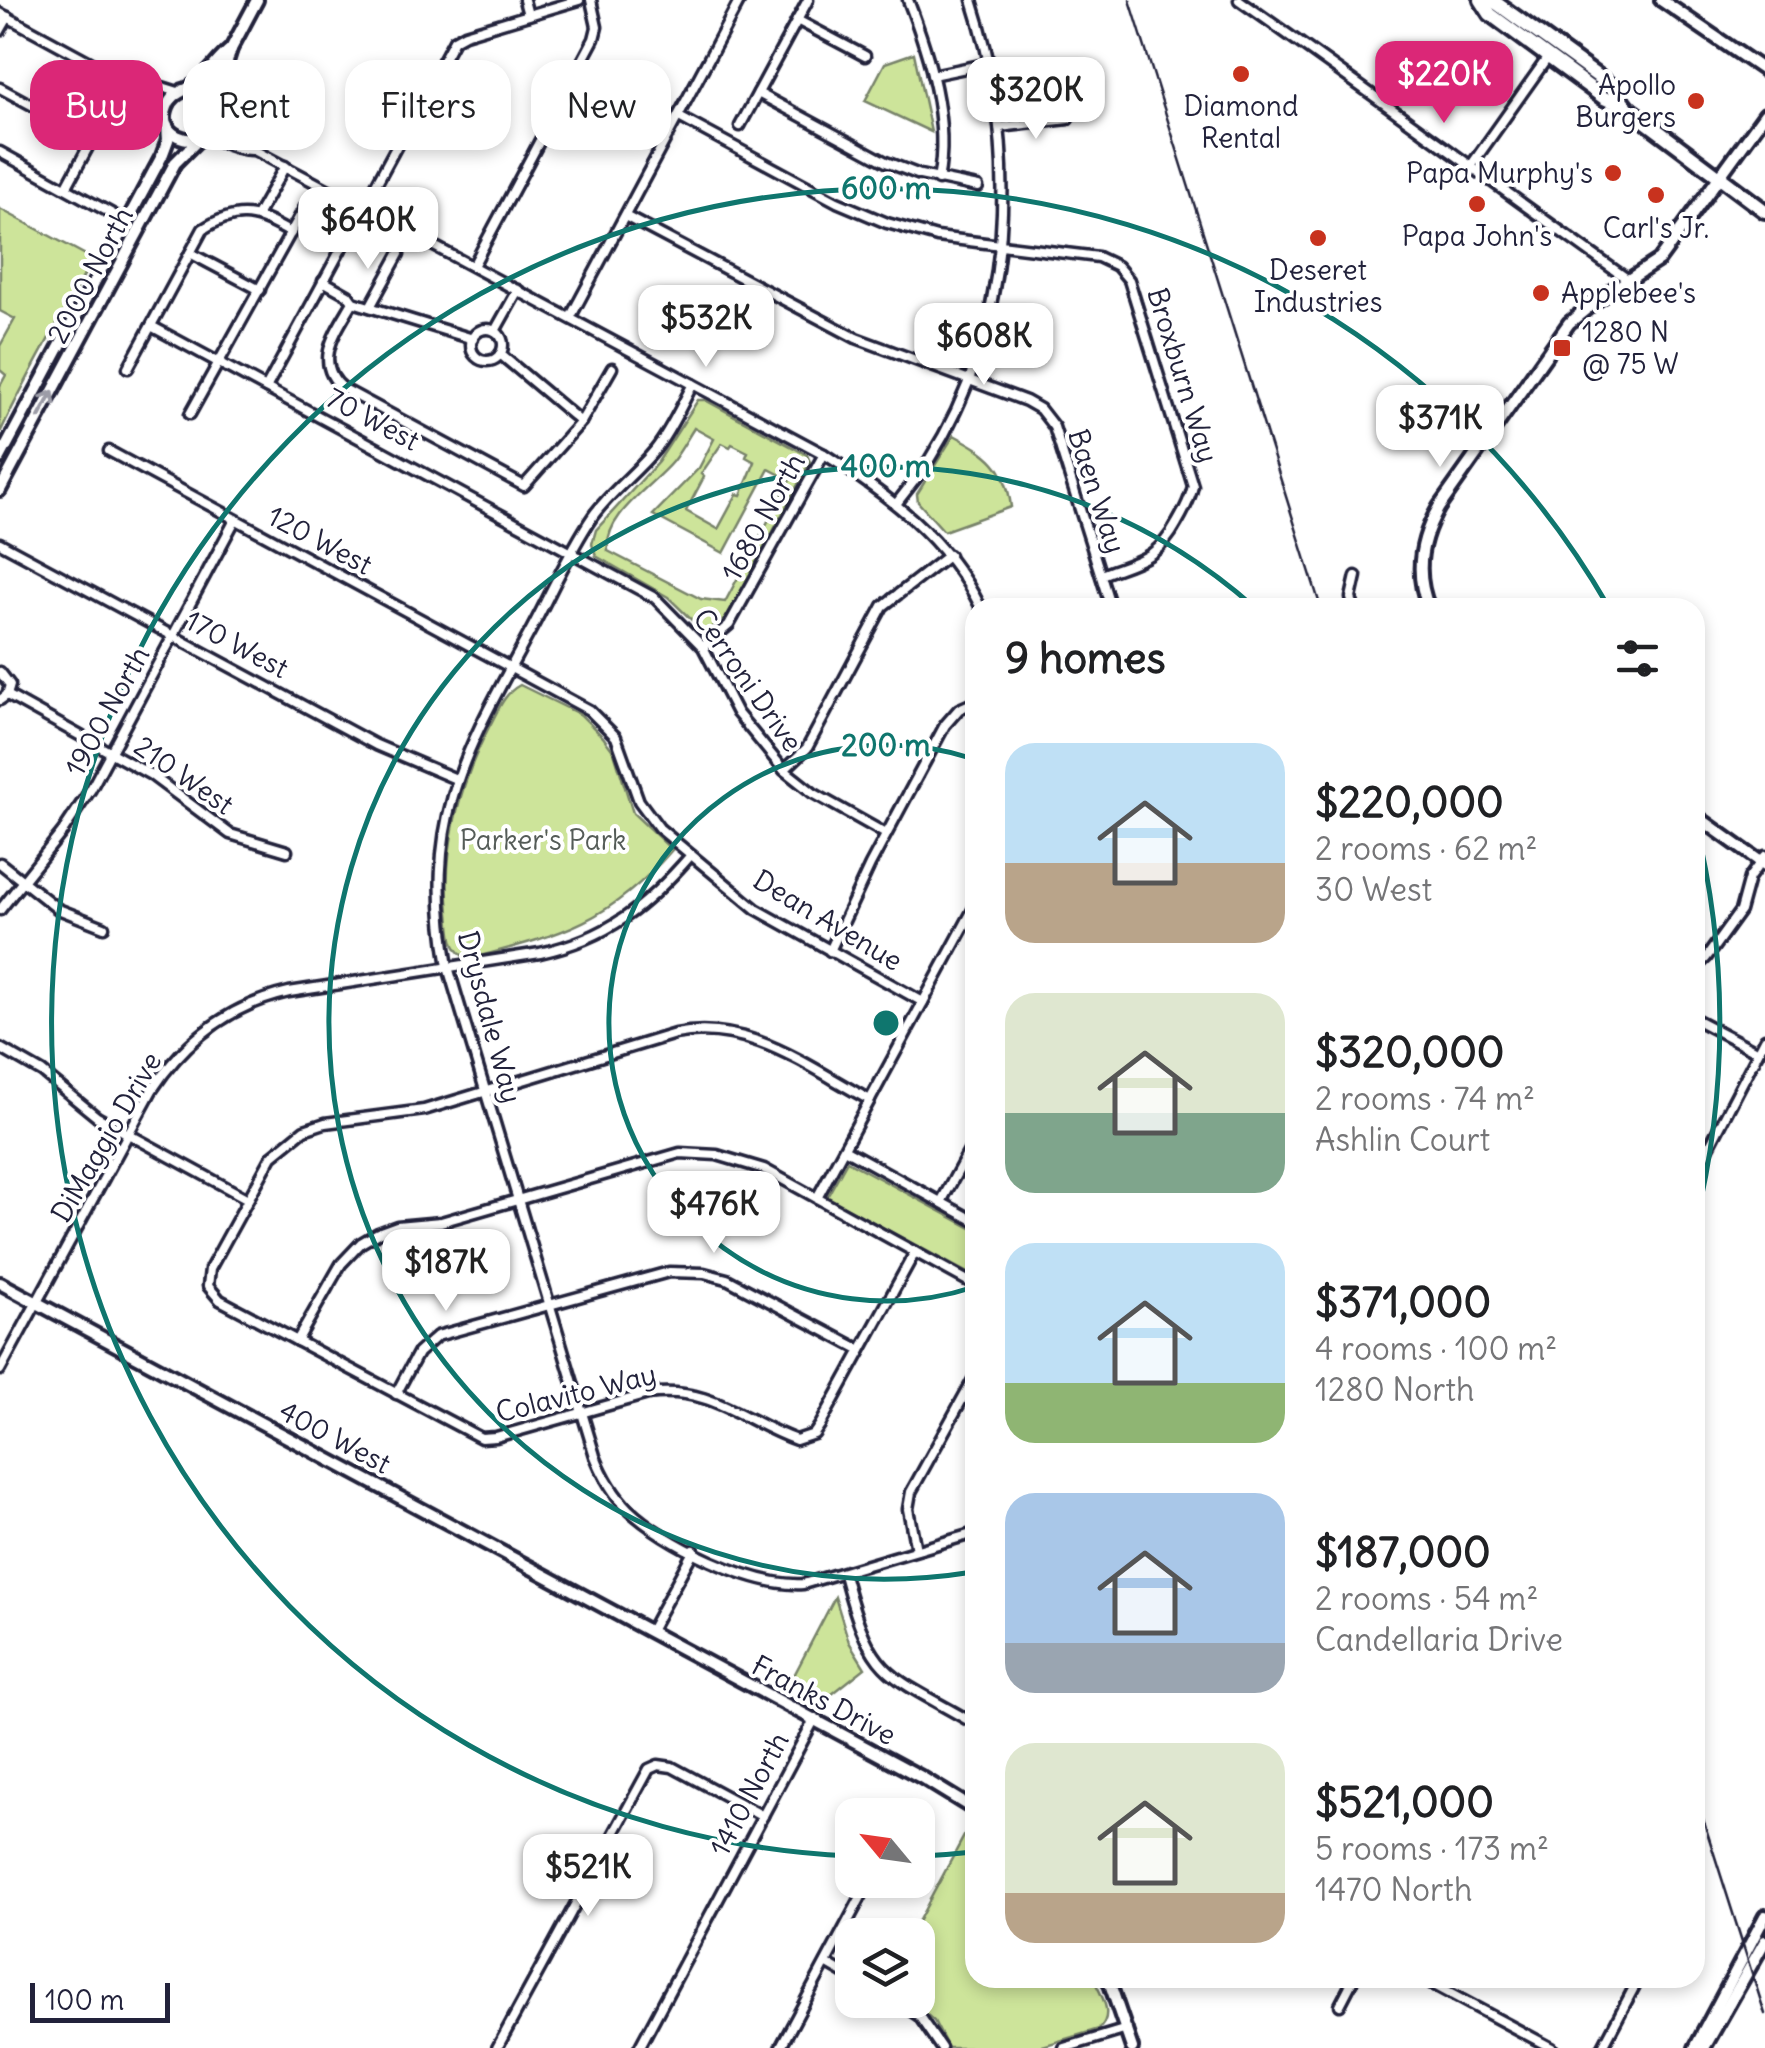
<!DOCTYPE html>
<html lang="en">
<head>
<meta charset="utf-8">
<style>
	:root { --surface:#fff; --page:#f2f2f2; --text:#202124; --muted:#757577; --accent:#db2777 }
	body { margin:0; font-family:Delius,sans-serif; background:var(--page); color:var(--text); height:100vh; display:flex; flex-direction:column; font-size:38px; white-space:nowrap }
	* { box-sizing:border-box; margin:0 }
	p { font-size:32px; color:var(--muted) }
	.icon { flex:none; width:55px; height:55px; fill:none; stroke:currentColor; stroke-width:2; stroke-linecap:round; stroke-linejoin:round }
	.map { position:relative; flex:1; overflow:hidden }
	.drawer { position:absolute; left:965px; top:598px; width:740px; height:1390px; display:flex; flex-direction:column; background:var(--surface); border-radius:30px; box-shadow:0 5px 15px #0003 }
	.drawer>* { flex:none }
	.hud { position:absolute; left:30px; top:60px; width:785px; height:90px; display:flex; gap:20px }
	.needle { width:65px; rotate:299deg }
	.fabs { position:absolute; left:835px; top:1798px; display:grid; gap:20px }
	.fabs a { display:grid; place-items:center; width:100px; height:100px; border-radius:20px; background:var(--surface); box-shadow:0 5px 15px #0003; font-size:50px }
	.scale { position:absolute; left:30px; bottom:25px; width:140px; box-sizing:border-box; padding-left:10px; border:5px solid #22223b; border-top:0; font-size:28px; line-height:35px; white-space:nowrap; color:#22223b; -webkit-text-stroke:8px #fff; paint-order:stroke }
	.price { position:absolute; translate:-50% -85px; padding:0 22px; border-radius:20px; background:#fff; color:#222; font-size:32px; line-height:65px; filter:drop-shadow(0 2px 5px #0008) }
	.price::after { content:''; position:absolute; left:50%; top:60px; width:30px; height:22px; margin-left:-15px; background:inherit; clip-path:polygon(0 0,100% 0,50% 100%) }
	.price.selected { background:var(--accent); color:#fff }
	ul { padding:0; list-style:none }
	li { display:flex; align-items:center; gap:30px; height:250px; padding:0 40px }
	li span { display:grid; place-items:center; flex:none; width:280px; height:200px; border-radius:30px; color:#555 }
	li>.icon { margin-inline-start:auto }
	span .icon { width:120px; height:120px; fill:#fffc; stroke-width:1 }
	li b { font-size:42px }
	h2 { display:flex; justify-content:space-between; align-items:center; height:120px; padding:0 40px; font-size:42px }
	.pill { padding:0 35px; border-radius:30px; background:var(--surface); box-shadow:0 5px 15px #0003; font-size:35px; line-height:90px }
	.pill.selected { background:var(--accent); color:#fff }
	.map>svg:first-child { display:block }
	.green { fill:#cde49a; stroke:#78836a; stroke-width:2.5; fill-rule:evenodd }
	.lines { fill:none; stroke-linecap:round; stroke-linejoin:round }
	.street-casing { stroke:#22223b; stroke-width:15 }
	.secondary-casing { stroke:#22223b; stroke-width:18 }
	.highway-casing { stroke:#22223b; stroke-width:20 }
	.street { stroke:#fff; stroke-width:8 }
	.secondary { stroke:#fff; stroke-width:10 }
	.highway { stroke:#fff; stroke-width:12 }
	.rail { stroke:#22223b; stroke-width:2.5 }
	.oneway { stroke:#9c9ca7 }
	.ring { fill:none; stroke:#0f766e; stroke-width:5 }
	.poi-dot { fill:#c8321e; stroke:#fff; stroke-width:4 }
	.labels { text-anchor:middle; dominant-baseline:central; stroke-width:8; stroke-linejoin:round; paint-order:stroke }
	.poi-label { font-size:28px; fill:#22223b; stroke:#fff }
	.street-label { font-size:28px; fill:#22223b; stroke:#fff }
	.park-label { font-size:28px; fill:#555c58; stroke:#fff }
	.centre { fill:#0f766e; stroke:#fff; stroke-width:5 }
	.ring-label { font-size:30px; text-anchor:middle; font-weight:bold; fill:#0f766e; stroke:#fff; stroke-width:8; stroke-linejoin:round; paint-order:stroke }
</style>
</head>
<body>
<div class="map">
<svg width="1765" height="2048" viewBox="0 0 1765 2048">
	<rect width="100%" height="100%" fill="#fff"/>
	<filter id="ink" filterUnits="userSpaceOnUse"><feTurbulence type="fractalNoise" baseFrequency=".01" numOctaves="2"/><feDisplacementMap in="SourceGraphic" scale="20" xChannelSelector="R" yChannelSelector="G"/><feConvolveMatrix kernelMatrix="1 2 1 2 8 2 1 2 1" color-interpolation-filters="sRGB"/></filter>
	<g filter="url(#ink)">
		<!-- green -->
		<g class="green">
			<path d="M914 53 931 132 865 101 885 63Z"/>
			<path d="M0 209 93 259C61 317 28 373 0 433V386L6 375 0 370V346L15 319 0 311Z"/>
			<path d="M698 400H705L807 455 810 462 727 618 704 632 668 597 596 556 592 544 596 530 658 462ZM694 428 714 439 699 468 653 515 724 553 769 469 790 480 725 602 701 599 608 551C603 516 652 486 672 462 680 452 687 439 694 428ZM722 443 730 447 732 444 748 452 746 457 755 462 741 495 737 494 718 529 686 511 704 477 701 474Z"/>
			<path d="M954 435C989 454 1006 465 1011 507L944 531 918 502 917 494Z"/>
			<path d="M520 685 581 715 603 737 614 752 633 813 672 850C608 924 559 935 469 959 449 952 451 931 449 913 442 847 459 786 489 727 498 711 503 694 520 685Z"/>
			<path d="M847 1161 975 1230V1277L827 1197Z"/>
			<path d="M835 1597 849 1642 865 1668 822 1702 789 1685Z"/>
			<path d="M970 1825 975 1829V1978H1093C1101 1995 1115 2014 1099 2029L1036 2048H948L934 2021 910 2000H918V1935H911Z"/>
		</g>
		<g class="lines">
			<defs>
				<g id="street">
					<path d="M524 0 528 15"/>
					<path d="M908 0C929 54 950 121 938 180"/>
					<path d="M1239 0C1371 92 1499 188 1630 281"/>
					<path d="M0 13 129 83 166 120"/>
					<path d="M797 20 865 56"/>
					<path d="M0 31 8 17"/>
					<path d="M932 75 990 63"/>
					<path d="M129 83 143 81 178 92"/>
					<path d="M0 88 93 138 66 188"/>
					<path d="M758 93 886 162 920 175 978 187"/>
					<path d="M217 111 249 140 254 150"/>
					<path d="M679 117 837 202 887 223 937 237 1098 257 1117 266 1129 280 1193 486C1190 500 1184 511 1177 523 1157 560 1137 561 1101 575"/>
					<path d="M740 126 808 0"/>
					<path d="M1000 127 1068 119"/>
					<path d="M205 137C221 141 238 151 254 150L824 454C888 495 946 537 981 608"/>
					<path d="M0 152 127 222"/>
					<path d="M1470 167 1548 57"/>
					<path d="M258 214 285 166"/>
					<path d="M625 216 856 338 1026 401 1040 409 1054 427 1111 608"/>
					<path d="M190 253 260 290"/>
					<path d="M473 266 594 39 597 27 591 0"/>
					<path d="M323 281 348 295 353 302C337 330 311 363 344 389L524 486 581 422"/>
					<path d="M353 302 473 339"/>
					<path d="M370 307 399 254"/>
					<path d="M570 318 740 0"/>
					<path d="M151 326 655 598 703 647 737 713 784 770 813 793 886 834"/>
					<circle cx="487" cy="345" r="16"/>
					<path d="M495 331 518 290"/>
					<path d="M500 354 581 422 612 368"/>
					<path d="M128 368 203 229C240 206 257 214 291 233"/>
					<path d="M693 384C681 406 671 430 655 450 636 473 610 492 593 516 569 551 551 593 531 630 463 755 423 820 448 967L595 1456C603 1476 613 1494 628 1509 664 1544 753 1587 803 1584L975 1533"/>
					<path d="M266 388 454 40 465 34 579 0"/>
					<path d="M190 414 305 207"/>
					<path d="M109 451 589 710 616 737 639 801 659 828 756 909 923 1002"/>
					<path d="M897 503C908 488 920 475 929 460 1015 324 1020 149 972 0"/>
					<path d="M0 543 376 745 456 779"/>
					<path d="M1354 608 1351 598 1356 576"/>
					<path d="M703 647 729 625 824 454"/>
					<path d="M0 672 10 685 7 695 0 700"/>
					<path d="M7 695 151 775 230 834 287 851"/>
					<path d="M784 770 807 748 883 606 949 555"/>
					<path d="M0 863 58 909 104 927"/>
					<path d="M0 910 63 831 91 789 235 520"/>
					<path d="M830 951 870 865 945 725 959 709 975 702"/>
					<path d="M1695 968 1706 958 1740 911 1749 878 1765 856"/>
					<path d="M1695 1019 1758 1052"/>
					<path d="M0 1048 42 1072 97 1117 248 1199"/>
					<path d="M870 1100C808 1067 749 1019 675 1034L424 1110 325 1123 304 1130 272 1156 210 1269 208 1286 220 1300 481 1438 496 1437 648 1394C712 1386 741 1420 796 1440L814 1434 820 1425 915 1252"/>
					<path d="M844 1149 975 1221"/>
					<path d="M1695 1174 1765 1039"/>
					<path d="M817 1198 975 906"/>
					<path d="M941 1202 975 1140"/>
					<path d="M297 1341 341 1264 361 1243 378 1233 397 1226 441 1222 680 1153 717 1155 764 1169 975 1285"/>
					<path d="M0 1370 152 1090C185 1040 231 1005 289 992L540 953C608 938 646 907 691 855"/>
					<path d="M396 1394 418 1353 437 1336 669 1272 704 1273 727 1279 861 1350"/>
					<path d="M916 1550 908 1509 911 1492 975 1376"/>
					<path d="M844 1574C872 1681 886 1672 975 1724"/>
					<path d="M650 1631 694 1550"/>
					<path d="M826 1963 852 1978"/>
					<path d="M1421 1978 1552 2048"/>
					<path d="M895 2000 919 2016 941 2048"/>
					<path d="M1340 2005 1354 1978"/>
					<path d="M497 2048 649 1769 658 1765 672 1767 763 1816"/>
					<path d="M639 2048 814 1720"/>
					<path d="M780 2048 870 1880"/>
					<path d="M1064 2048 1127 2029"/>
					<path d="M1602 2048 1639 1978"/>
				</g>
				<g id="secondary">
					<path d="M1661 0 1765 71"/>
					<path d="M183 90 192 89 209 95 217 111 211 133C191 148 156 135 167 107 172 92 186 91 197 83 210 73 218 59 231 49"/>
					<path d="M214 103 231 49 257 0"/>
					<path d="M0 458 162 156 168 140 167 125"/>
					<path d="M0 490 175 163 197 141"/>
					<path d="M1429 608C1414 573 1421 538 1439 507L1569 323 1596 301 1659 260 1765 114"/>
					<path d="M1695 815 1765 865"/>
					<path d="M0 1283 921 1777 975 1810"/>
					<path d="M1108 1978 1132 2048"/>
					<path d="M1695 2048 1765 1916"/>
					<path d="M1704 2048 1765 1941"/>
				</g>
				<g id="highway">
					<path d="M1481 0 1490 14 1604 98 1629 109 1765 211"/>
					<path d="M1492 0 1611 86 1627 107"/>
				</g>
			</defs>
			<!-- street casing -->
			<use href="#street" class="street-casing"/>
			<!-- secondary casing -->
			<use href="#secondary" class="secondary-casing"/>
			<!-- highway casing -->
			<use href="#highway" class="highway-casing"/>
			<!-- street -->
			<use href="#street" class="street"/>
			<!-- secondary -->
			<use href="#secondary" class="secondary"/>
			<!-- highway -->
			<use href="#highway" class="highway"/>
			<!-- rail -->
			<g class="rail">
				<path d="M1130 0 1321 608"/>
				<path d="M1695 1794 1765 2014"/>
			</g>
		</g>
		<!-- one-way arrows -->
		<defs><path id="oneway-shaft" d="M-6 0H5M1.5-3L5.5 0L1.5 3" fill="none" stroke-width="1.6" stroke-linecap="round" stroke-linejoin="round" transform="scale(2.5)"/></defs>
		<use class="oneway" href="#oneway-shaft" transform="translate(46 404) rotate(-62)"/>
	</g>
	<!-- distance rings -->
	<g class="ring">
		<path d="M974 1287A278 278 0 1 1 974 759"/>
		<path d="M973 1572A556 556 0 1 1 1254 607"/>
		<path d="M973 1852A834 834 0 0 1 922 1856M850 1856A834 834 0 1 1 1608 606M1695 821A834 834 0 0 1 1695 1225"/>
	</g>
	<!-- markers -->
	<g class="poi-dot">
		<circle cx="1241" cy="74" r="10"/>
		<circle cx="1696" cy="101" r="10"/>
		<circle cx="1613" cy="173" r="10"/>
		<circle cx="1656" cy="195" r="10"/>
		<circle cx="1477" cy="204" r="10"/>
		<circle cx="1318" cy="238" r="10"/>
		<circle cx="1541" cy="293" r="10"/>
		<rect x="1552" y="338" width="20" height="20" rx="5"/>
	</g>
	<g class="labels">
		<!-- poi labels -->
		<g class="poi-label">
			<text x="1676" y="85" text-anchor="end">Apollo<tspan x="1676" dy="32">Burgers</tspan></text>
			<text x="1241" y="106">Diamond<tspan x="1241" dy="32">Rental</tspan></text>
			<text x="1593" y="173" text-anchor="end">Papa Murphy's</text>
			<text x="1656" y="228">Carl's Jr.</text>
			<text x="1477" y="236">Papa John's</text>
			<text x="1318" y="270">Deseret<tspan x="1318" dy="32">Industries</tspan></text>
			<text x="1561" y="293" text-anchor="start">Applebee's</text>
			<text x="1582" y="332" text-anchor="start">1280 N<tspan x="1582" dy="32">@ 75 W</tspan></text>
		</g>
		<!-- street labels -->
		<g class="street-label">
			<text transform="translate(90 275) rotate(-62)">2000 North</text>
			<text transform="translate(1183 375) rotate(73)">Broxburn Way</text>
			<text transform="translate(373 419) rotate(28)">70 West</text>
			<text transform="translate(1097 491) rotate(72)">Baen Way</text>
			<text transform="translate(763 517) rotate(-61)">1680 North</text>
			<text transform="translate(320 540) rotate(28)">120 West</text>
			<text transform="translate(237 644) rotate(28)">170 West</text>
			<text transform="translate(748 680) rotate(55)">Cerroni Drive</text>
			<text transform="translate(107 711) rotate(-61)">1900 North</text>
			<text transform="translate(184 775) rotate(35)">210 West</text>
			<text transform="translate(828 920) rotate(31)">Dean Avenue</text>
			<text transform="translate(490 1017) rotate(75)">Drysdale Way</text>
			<text transform="translate(106 1137) rotate(-60)">DiMaggio Drive</text>
			<text transform="translate(576 1393) rotate(-14)">Colavito Way</text>
			<text transform="translate(335 1437) rotate(28)">400 West</text>
			<text transform="translate(824 1700) rotate(28)">Franks Drive</text>
			<text transform="translate(749 1794) rotate(-62)">1410 North</text>
		</g>
		<!-- park labels -->
		<g class="park-label">
			<text x="543" y="840">Parker's Park</text>
		</g>
	</g>
	<circle cx="886" cy="1023" r="15" class="centre"/>
	<g class="ring-label">
		<text x="886" y="199">600 m</text>
		<text x="886" y="477">400 m</text>
		<text x="886" y="756">200 m</text>
	</g>
</svg>
<div class="fabs">
<a><svg class="needle" viewBox="-14 -14 28 28"><path d="M0-13l5 13h-10z" fill="#e53935"/><path d="M0 13l5-13h-10z" fill="#757577"/></svg></a>
<a><svg class="icon" aria-label="layers" viewBox="0 0 24 24"><path d="M12 4l9 5-9 5-9-5zM3 14l9 5 9-5"/></svg></a>
</div>
<div class="scale">100 m</div>
<b class="price selected" style="left:1444px;top:126px">$220K</b>
<b class="price" style="left:1036px;top:142px">$320K</b>
<b class="price" style="left:368px;top:272px">$640K</b>
<b class="price" style="left:706px;top:370px">$532K</b>
<b class="price" style="left:984px;top:388px">$608K</b>
<b class="price" style="left:1440px;top:470px">$371K</b>
<b class="price" style="left:714px;top:1256px">$476K</b>
<b class="price" style="left:446px;top:1314px">$187K</b>
<b class="price" style="left:588px;top:1919px">$521K</b>
<div class="hud">
<a class="pill selected">Buy</a>
<a class="pill">Rent</a>
<a class="pill">Filters</a>
<a class="pill">New</a>
</div>
<section class="drawer">
<h2>9 homes<svg class="icon" aria-label="filters" viewBox="0 0 24 24"><path d="M4 7h16M4 17h16"/><circle cx="9" cy="7" r="2"/><circle cx="15" cy="17" r="2"/></svg></h2>
<ul>
<li><span style="background:linear-gradient(#bfe0f5 60%,#b9a48a 0)"><svg class="icon" aria-label="home" viewBox="0 0 24 24"><path d="M3 11l9-7 9 7M6 9v11h12V9"/></svg></span><div><b>$220,000</b><p>2 rooms · 62 m²</p><p>30 West</p></div></li>
<li><span style="background:linear-gradient(#dfe7d0 60%,#7fa58c 0)"><svg class="icon" aria-label="home" viewBox="0 0 24 24"><path d="M3 11l9-7 9 7M6 9v11h12V9"/></svg></span><div><b>$320,000</b><p>2 rooms · 74 m²</p><p>Ashlin Court</p></div></li>
<li><span style="background:linear-gradient(#bfe0f5 70%,#8fb573 0)"><svg class="icon" aria-label="home" viewBox="0 0 24 24"><path d="M3 11l9-7 9 7M6 9v11h12V9"/></svg></span><div><b>$371,000</b><p>4 rooms · 100 m²</p><p>1280 North</p></div></li>
<li><span style="background:linear-gradient(#a9c7e8 75%,#9aa5b1 0)"><svg class="icon" aria-label="home" viewBox="0 0 24 24"><path d="M3 11l9-7 9 7M6 9v11h12V9"/></svg></span><div><b>$187,000</b><p>2 rooms · 54 m²</p><p>Candellaria Drive</p></div></li>
<li><span style="background:linear-gradient(#dfe7d0 75%,#b9a48a 0)"><svg class="icon" aria-label="home" viewBox="0 0 24 24"><path d="M3 11l9-7 9 7M6 9v11h12V9"/></svg></span><div><b>$521,000</b><p>5 rooms · 173 m²</p><p>1470 North</p></div></li>
</ul>
</section>
</div>
</body>
</html>
